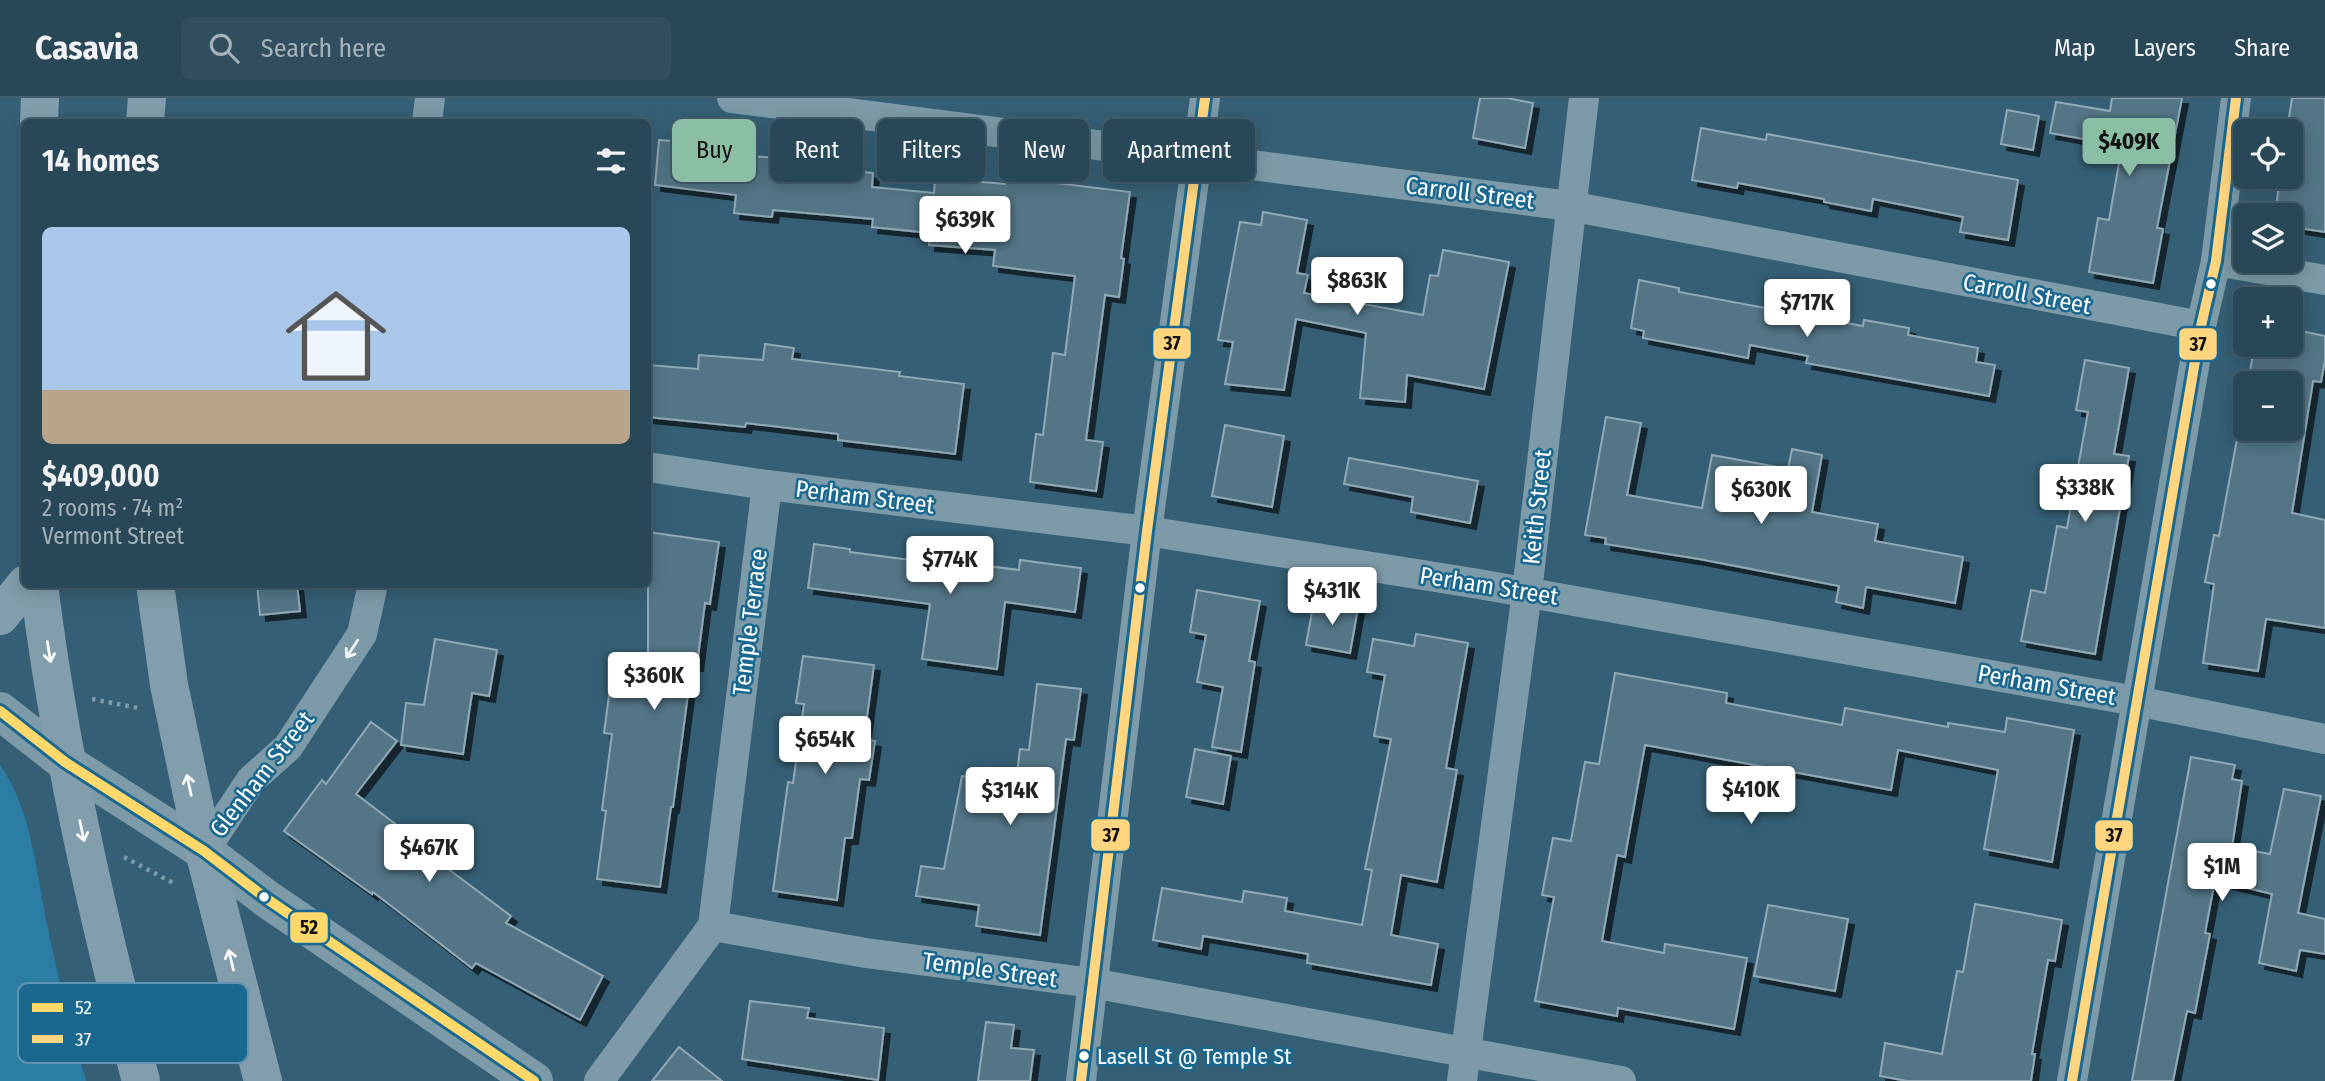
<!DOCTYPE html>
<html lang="en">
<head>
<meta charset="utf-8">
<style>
	:root { --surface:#284757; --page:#304e5d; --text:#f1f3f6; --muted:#a5b2ba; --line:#445f6d; --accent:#8abfa5 }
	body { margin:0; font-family:"Fira Sans Condensed",sans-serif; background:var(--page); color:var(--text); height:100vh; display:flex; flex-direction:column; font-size:26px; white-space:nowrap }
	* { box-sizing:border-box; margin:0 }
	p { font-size:23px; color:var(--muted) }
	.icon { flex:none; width:38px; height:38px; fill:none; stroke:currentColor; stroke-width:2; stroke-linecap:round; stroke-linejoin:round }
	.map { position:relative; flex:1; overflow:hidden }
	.sheet { position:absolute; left:21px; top:21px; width:630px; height:469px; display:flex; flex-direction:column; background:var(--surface); border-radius:10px; box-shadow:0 4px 18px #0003,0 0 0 2px var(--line) }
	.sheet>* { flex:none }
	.guide { position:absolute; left:672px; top:21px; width:665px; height:63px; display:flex; gap:14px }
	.buttons { position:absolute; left:2233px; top:21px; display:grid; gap:14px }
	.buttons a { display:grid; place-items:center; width:70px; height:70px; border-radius:10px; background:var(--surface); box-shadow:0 4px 18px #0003,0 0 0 2px var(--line); font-size:35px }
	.price { position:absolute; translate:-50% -60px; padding:0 16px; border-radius:7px; background:#fff; color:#222; font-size:23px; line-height:46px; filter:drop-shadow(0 2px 4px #0008) }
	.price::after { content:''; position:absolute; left:50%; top:42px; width:21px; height:16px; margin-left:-10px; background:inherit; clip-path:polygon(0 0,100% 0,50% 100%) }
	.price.active { background:var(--accent); color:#111 }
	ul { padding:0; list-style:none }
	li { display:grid; align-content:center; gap:14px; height:371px; padding:0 21px }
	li+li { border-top:2px solid var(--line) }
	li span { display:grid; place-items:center; height:217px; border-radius:10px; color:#555 }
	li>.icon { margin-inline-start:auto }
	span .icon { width:126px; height:126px; fill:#fffc; stroke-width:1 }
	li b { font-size:30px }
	h2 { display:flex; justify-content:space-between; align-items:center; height:84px; padding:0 21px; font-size:30px }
	.pill { padding:0 24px; border-radius:10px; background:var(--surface); box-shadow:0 4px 18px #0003,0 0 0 2px var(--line); font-size:24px; line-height:63px }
	.pill.active { background:var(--accent); color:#111 }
	header { display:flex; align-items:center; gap:42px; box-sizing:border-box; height:98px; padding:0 35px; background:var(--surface); border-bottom:2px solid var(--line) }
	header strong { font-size:33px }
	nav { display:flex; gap:38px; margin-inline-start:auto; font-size:24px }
	.search { width:490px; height:63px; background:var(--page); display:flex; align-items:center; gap:18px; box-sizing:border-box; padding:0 24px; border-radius:10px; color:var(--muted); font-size:26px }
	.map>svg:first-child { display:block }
	.green { fill:#2b7da4 }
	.building { fill:#537585; stroke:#91a9b5; stroke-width:2; filter:url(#shadow) }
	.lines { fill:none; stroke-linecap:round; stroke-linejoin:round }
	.path { stroke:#7c9aa7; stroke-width:4.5; stroke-dasharray:3.5 5; stroke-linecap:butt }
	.minor { stroke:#7c9aa7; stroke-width:30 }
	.tertiary { stroke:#7c9aa7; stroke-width:38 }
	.trunk { stroke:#829eac; stroke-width:38 }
	.bus-1-casing { stroke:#1a688f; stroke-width:16 }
	.bus-2-casing { stroke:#1a688f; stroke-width:16 }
	.bus-1 { stroke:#ffd86b; stroke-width:10 }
	.bus-2 { stroke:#ffd580; stroke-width:10 }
	.oneway { stroke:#f2f5f6 }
	.oneway2 { stroke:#f9fafb }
	.bus-dot { fill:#fff; stroke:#1a688f; stroke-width:2.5 }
	.labels { text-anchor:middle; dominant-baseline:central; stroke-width:5; stroke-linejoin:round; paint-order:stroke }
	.bus-label { font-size:22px; fill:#fff; stroke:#1a688f; text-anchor:start }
	.street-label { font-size:24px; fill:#fff; stroke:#1a688f }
	.key { fill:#1a688f; stroke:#5f95b1; stroke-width:2 }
	.key-label { font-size:19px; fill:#fff }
	.line-badge { stroke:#1a688f; stroke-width:2.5 }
	.pale-badge-label { font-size:19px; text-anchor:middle; font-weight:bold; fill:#111 }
</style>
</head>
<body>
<header>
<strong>Casavia</strong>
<div class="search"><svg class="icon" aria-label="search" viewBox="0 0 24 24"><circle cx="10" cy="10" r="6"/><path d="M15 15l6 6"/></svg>Search here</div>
<nav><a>Map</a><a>Layers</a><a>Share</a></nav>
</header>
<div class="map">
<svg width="2325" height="983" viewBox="0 0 2325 983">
	<defs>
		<filter id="shadow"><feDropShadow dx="6" dy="6" stdDeviation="0" flood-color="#0009"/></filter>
	</defs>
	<rect width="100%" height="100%" fill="#355f74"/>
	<!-- green -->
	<path class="green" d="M0 667C33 714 36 776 48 831 58 882 72 933 86 983H0Z"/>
	<!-- building -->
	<g class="building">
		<path d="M1480 0H1507L1533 5 1525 50 1473 40Z"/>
		<path d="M2112 0H2182L2157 130 2163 131 2153 185 2089 174 2098 120 2109 122 2122 48 2050 35 2056 4 2110 13Z"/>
		<path d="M2292 0H2325V134L2291 129V117H2275L2280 79H2291V33H2287Z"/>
		<path d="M2007 12 2039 18 2033 52 2001 46Z"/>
		<path d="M1701 30 1766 42 1767 36 2018 82 2008 142 1960 134 1963 119 1873 101 1871 113 1824 104V101L1738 85 1737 90 1692 82Z"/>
		<path d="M659 42 697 45 696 54 777 60 776 67 873 75 872 89 934 95 935 80 1005 86 1006 79 1130 94 1121 160 1124 161 1119 199 1105 197 1086 342 1103 344 1096 393 1030 384 1036 336 1043 337 1053 255 1065 257 1075 178 993 168 995 152 929 147 930 135 872 129 873 121 773 112 772 119 734 115 736 97 655 87Z"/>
		<path d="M1263 114 1307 122 1297 175 1308 177 1304 195 1423 217 1430 177 1438 178 1443 152 1509 164 1484 291 1407 277 1405 304 1360 300 1366 235 1296 221 1284 292 1225 286 1233 244 1218 242 1240 124 1261 127Z"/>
		<path d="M1639 182 1679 190V194L1863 228 1864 222 1909 230 1908 237 1978 250 1976 264 1995 267 1989 298 1806 265 1808 258 1750 247 1748 260 1643 240 1644 233 1631 230Z"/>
		<path d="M2291 231 2325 238V262L2321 284 2313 283 2292 415 2325 422V530L2266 521 2258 573 2203 565 2214 486 2205 484 2214 437 2219 438 2245 298V331H2291V285H2248L2254 250 2263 252 2264 247H2291Z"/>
		<path d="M765 246 794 250 792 261 900 274 899 278 964 286 955 356 838 342V336L746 325 745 329 648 319V267L698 271 699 257 763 262Z"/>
		<path d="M2085 262 2129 270 2114 356 2129 358 2095 556 2021 543 2031 492 2045 495 2057 428 2067 430 2088 314 2076 312Z"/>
		<path d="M1606 319 1641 325 1627 397 1702 410 1712 357 1788 371 1792 351 1822 357 1812 414 1878 426 1875 443 1963 459 1955 505 1866 489 1863 510 1836 504 1839 488 1699 461 1605 446 1606 440 1585 437Z"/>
		<path d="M1225 327 1284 338 1272 409 1212 398Z"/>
		<path d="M1349 360 1478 383 1470 425 1411 414 1413 399 1344 386Z"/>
		<path d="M648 434 719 444 710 506 705 505 697 567 692 566 673 709H671L660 789 597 781 606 713 602 712 612 636 604 635 612 575 648 579Z"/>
		<path d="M814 446 850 451V454L964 469V465L1019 472 1020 462 1081 470 1075 514 1005 504 997 571 922 561 930 506 808 490Z"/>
		<path d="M257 486H297L300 513 260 517Z"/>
		<path d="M1197 492 1260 503 1249 563 1255 564 1241 654 1212 649 1223 589 1197 584 1206 537 1190 534Z"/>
		<path d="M1314 503 1358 510 1350 555 1306 547Z"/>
		<path d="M1416 536 1468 545 1446 670 1457 672 1437 784 1401 777 1391 837 1438 846 1431 887 1307 865 1308 856 1203 838 1201 851 1153 842 1162 790 1242 804 1244 793 1287 800 1285 813 1362 827 1372 772 1365 771 1391 641 1374 638 1385 577 1367 574 1373 541 1414 548Z"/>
		<path d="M435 541 497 552 489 598 472 595 463 656 401 647 406 605 424 607Z"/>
		<path d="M803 558 874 567 864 641 875 643 869 682 860 681 852 740H845L837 802 773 793 788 684 793 685 804 606 796 605Z"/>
		<path d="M1615 575 1727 595 1726 605 1842 627 1845 610 1948 629V625L2005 634 2007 620 2074 632 2052 764 1984 751 1998 672 1898 652 1891 692 1645 647 1625 759 1617 757 1602 843 1664 855 1665 846 1747 860 1734 931 1618 910 1617 918 1535 903 1554 799 1542 797 1553 740 1571 743 1585 664 1599 666Z"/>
		<path d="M1037 586 1081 591 1074 642 1066 641 1040 837 976 828 979 807 916 798 921 768 944 771 962 678 1016 684 1020 651 1029 652Z"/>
		<path d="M371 624 397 643 356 696 414 740 411 743 511 818 506 825 603 878 580 922 476 865 472 870 373 794 372 796 284 733 322 682 326 686Z"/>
		<path d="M1195 651 1231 658 1223 706 1186 699Z"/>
		<path d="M2191 659 2235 667 2232 681 2242 683 2232 749 2270 756 2284 691 2321 698 2298 815 2325 821V856L2300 852 2296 873 2259 865 2272 796 2215 782 2205 835 2210 836 2195 915 2187 913 2173 983H2132Z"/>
		<path d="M1975 806 2062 822 2055 863 2048 862 2032 956H2035L2031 983H1907L1880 978 1885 945 1942 956 1957 873 1963 874Z"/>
		<path d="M1768 807 1848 821 1835 893 1754 878Z"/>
		<path d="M750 903 809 910 807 920 884 930 878 982 742 961Z"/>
		<path d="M986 924 1014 927 1011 950 1034 952 1030 983H978Z"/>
		<path d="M679 949 722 983H652Z"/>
	</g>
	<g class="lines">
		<!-- path -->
		<g class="path">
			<path d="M92 601 138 610"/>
			<path d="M124 759 175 786"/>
		</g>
		<!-- minor -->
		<g class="minor">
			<path d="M732 0 1570 108 2201 228"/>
			<path d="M427 24 430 0"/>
			<path d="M2216 163 2325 182"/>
			<path d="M648 369 767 387 1147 433 1479 486 2136 603 2325 641"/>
			<path d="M204 753 251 682 288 649 362 536 373 486"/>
			<path d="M713 828 767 387"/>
			<path d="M599 983 713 828 866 855 1092 885 1621 983"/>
			<path d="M1081 983 1147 433 1205 0"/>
			<path d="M1462 983 1527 494 1584 0"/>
			<path d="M2072 983 2201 228 2216 163 2236 0"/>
		</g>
		<!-- tertiary -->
		<path class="tertiary" d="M0 613 65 664 204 753 267 801 534 983"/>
		<!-- trunk -->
		<g class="trunk">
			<path d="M39 24 40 0"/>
			<path d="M145 24 147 0"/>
			<path d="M39 486C59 652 98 822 141 983"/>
			<path d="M155 486 169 587 204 753 263 983"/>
			<path d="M0 518 26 486"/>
		</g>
		<defs>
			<path id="bus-1" d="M0 613 65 664 204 753 267 801 534 983"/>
			<g id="bus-2">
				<path d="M1081 983 1147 433 1205 0"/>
				<path d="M2072 983 2201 228 2216 163 2236 0"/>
			</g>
		</defs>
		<!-- bus-1 casing -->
		<use href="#bus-1" class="bus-1-casing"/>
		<!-- bus-2 casing -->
		<use href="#bus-2" class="bus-2-casing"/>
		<!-- bus-1 -->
		<use href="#bus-1" class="bus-1"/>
		<!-- bus-2 -->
		<use href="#bus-2" class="bus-2"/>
	</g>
	<!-- one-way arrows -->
	<defs><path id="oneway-shaft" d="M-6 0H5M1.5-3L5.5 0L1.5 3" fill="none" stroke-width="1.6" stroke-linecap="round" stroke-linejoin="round" transform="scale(1.75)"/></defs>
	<use class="oneway" href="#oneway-shaft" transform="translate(352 551) rotate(123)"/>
	<g class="oneway2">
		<use href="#oneway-shaft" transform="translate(49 554) rotate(81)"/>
		<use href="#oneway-shaft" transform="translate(189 687) rotate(-102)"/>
		<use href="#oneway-shaft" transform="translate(82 733) rotate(78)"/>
		<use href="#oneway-shaft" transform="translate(231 862) rotate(-104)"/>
	</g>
	<!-- markers -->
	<g class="bus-dot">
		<circle cx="2211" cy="186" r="6"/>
		<circle cx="1140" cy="490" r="6"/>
		<circle cx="264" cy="799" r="6"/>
		<circle cx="1084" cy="958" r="6"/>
	</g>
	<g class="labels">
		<!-- bus labels -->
		<g class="bus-label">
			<text x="1097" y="958">Lasell St @ Temple St</text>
		</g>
		<!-- street labels -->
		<g class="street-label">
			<text transform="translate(1470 95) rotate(7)">Carroll Street</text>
			<text transform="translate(2027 196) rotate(11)">Carroll Street</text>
			<text transform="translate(865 399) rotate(7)">Perham Street</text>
			<text transform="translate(1537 409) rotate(-84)">Keith Street</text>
			<text transform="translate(1489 488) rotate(9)">Perham Street</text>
			<text transform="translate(750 524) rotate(-83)">Temple Terrace</text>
			<text transform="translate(2047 587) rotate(10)">Perham Street</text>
			<text transform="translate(262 676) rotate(-52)">Glenham Street</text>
			<text transform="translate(990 872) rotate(8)">Temple Street</text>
		</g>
	</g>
	<!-- legend -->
	<rect x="18" y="885" width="230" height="80" rx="10" class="key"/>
	<rect x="32" y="905" width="31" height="9" fill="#ffd86b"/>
	<rect x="32" y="937" width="31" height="8" fill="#ffd580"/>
	<g class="key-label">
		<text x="75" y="916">52</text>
		<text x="75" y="948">37</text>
	</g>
	<g class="line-badge">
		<rect x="1152" y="229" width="40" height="33" rx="7" fill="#ffd580"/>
		<rect x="2178" y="229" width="40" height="34" rx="7" fill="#ffd580"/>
		<rect x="1090" y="720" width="41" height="34" rx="7" fill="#ffd580"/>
		<rect x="2094" y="721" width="40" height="33" rx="7" fill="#ffd580"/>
		<rect x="289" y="813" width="40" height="33" rx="7" fill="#ffd86b"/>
	</g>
	<g class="pale-badge-label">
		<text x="1172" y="252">37</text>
		<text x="2198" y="253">37</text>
		<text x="1111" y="744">37</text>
		<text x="2114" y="744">37</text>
		<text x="309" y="836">52</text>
	</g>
</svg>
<div class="buttons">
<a><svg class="icon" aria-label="locate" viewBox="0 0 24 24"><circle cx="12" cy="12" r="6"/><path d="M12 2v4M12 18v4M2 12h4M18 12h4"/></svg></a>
<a><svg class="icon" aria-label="layers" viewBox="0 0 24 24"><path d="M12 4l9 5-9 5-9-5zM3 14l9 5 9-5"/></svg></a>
<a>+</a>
<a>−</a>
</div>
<b class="price active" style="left:2129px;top:80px">$409K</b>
<b class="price" style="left:965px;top:158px">$639K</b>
<b class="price" style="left:1357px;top:219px">$863K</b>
<b class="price" style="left:1807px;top:241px">$717K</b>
<b class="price" style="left:2085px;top:426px">$338K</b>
<b class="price" style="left:1761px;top:428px">$630K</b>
<b class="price" style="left:950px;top:498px">$774K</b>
<b class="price" style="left:1332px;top:529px">$431K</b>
<b class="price" style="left:654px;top:614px">$360K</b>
<b class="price" style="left:825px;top:678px">$654K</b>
<b class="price" style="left:1751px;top:728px">$410K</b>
<b class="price" style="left:1010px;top:729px">$314K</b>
<b class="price" style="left:429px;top:786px">$467K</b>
<b class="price" style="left:2222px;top:805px">$1M</b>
<div class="guide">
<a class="pill active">Buy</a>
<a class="pill">Rent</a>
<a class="pill">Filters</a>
<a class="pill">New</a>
<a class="pill">Apartment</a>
</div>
<section class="sheet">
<h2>14 homes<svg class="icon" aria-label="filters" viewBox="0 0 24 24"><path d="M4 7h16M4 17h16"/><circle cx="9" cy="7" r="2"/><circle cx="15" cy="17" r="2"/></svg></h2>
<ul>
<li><span style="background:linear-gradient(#a9c7e8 75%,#b9a48a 0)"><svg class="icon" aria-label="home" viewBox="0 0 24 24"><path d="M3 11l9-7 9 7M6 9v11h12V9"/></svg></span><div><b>$409,000</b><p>2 rooms · 74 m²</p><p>Vermont Street</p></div></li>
</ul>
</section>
</div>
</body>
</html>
